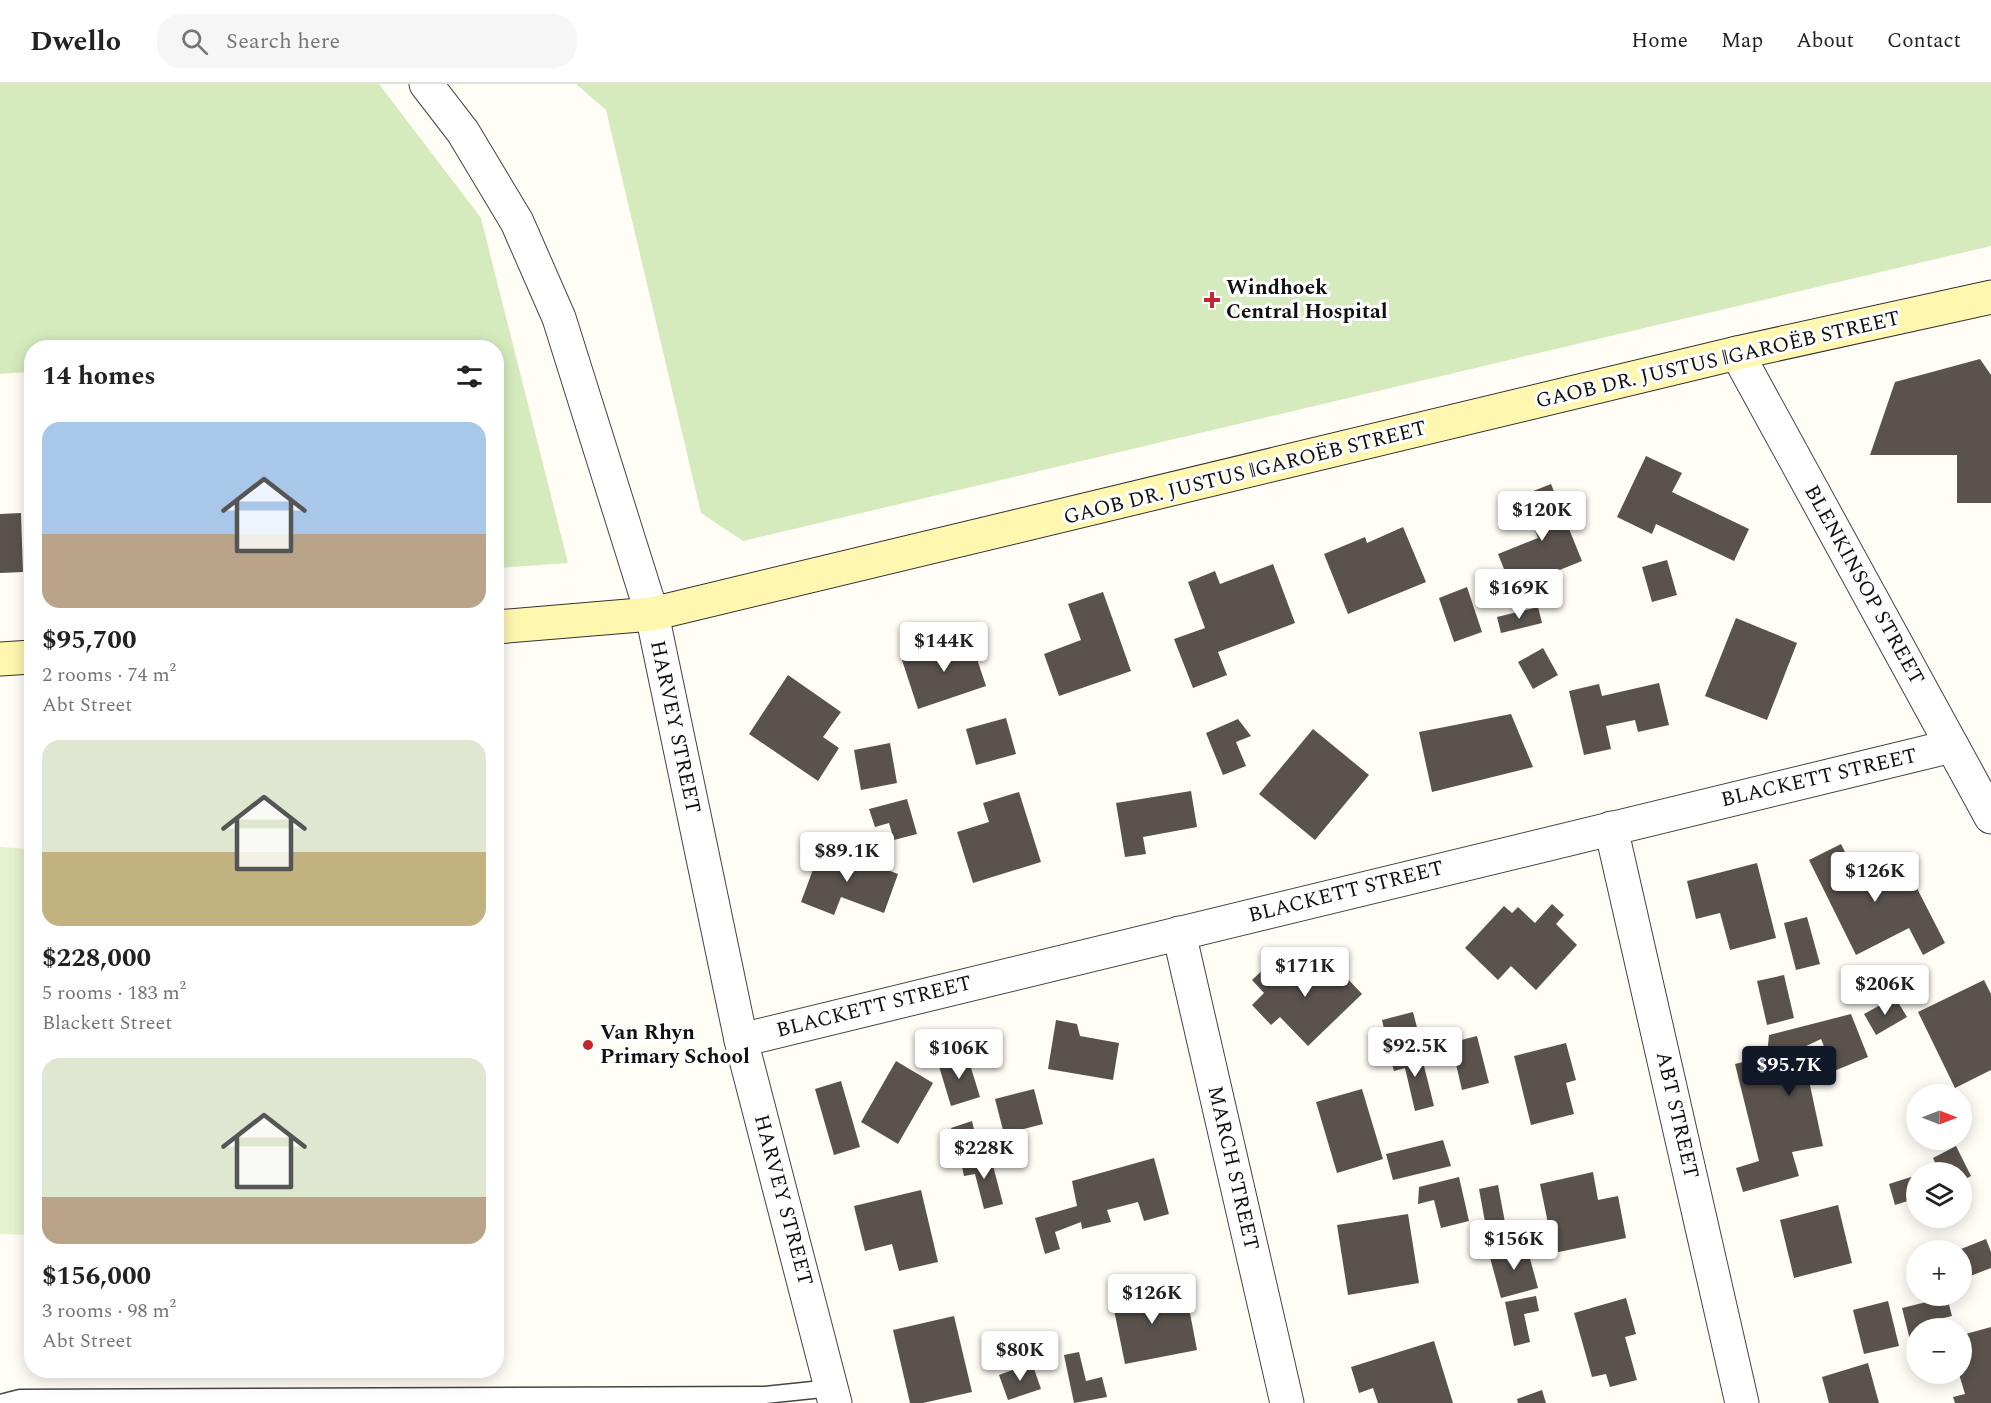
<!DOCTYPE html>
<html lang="en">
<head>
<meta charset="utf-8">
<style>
	:root { --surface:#fff; --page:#f6f6f6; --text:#222; --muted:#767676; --line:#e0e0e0; --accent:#111827 }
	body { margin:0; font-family:Spectral,serif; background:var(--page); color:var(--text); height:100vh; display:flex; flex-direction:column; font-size:22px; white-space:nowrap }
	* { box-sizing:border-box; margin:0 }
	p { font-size:20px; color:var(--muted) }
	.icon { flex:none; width:33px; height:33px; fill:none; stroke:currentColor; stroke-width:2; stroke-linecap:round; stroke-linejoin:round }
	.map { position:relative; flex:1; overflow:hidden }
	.drawer { position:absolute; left:24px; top:256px; width:480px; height:1038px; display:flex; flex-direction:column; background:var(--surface); border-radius:24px; box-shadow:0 3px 15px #0003 }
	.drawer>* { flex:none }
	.needle { width:39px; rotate:90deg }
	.controls { position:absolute; left:1906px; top:1000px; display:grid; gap:12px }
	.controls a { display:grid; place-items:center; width:66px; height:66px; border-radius:50%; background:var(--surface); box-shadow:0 3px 15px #0003; font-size:30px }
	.price { position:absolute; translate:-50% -51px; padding:0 14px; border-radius:6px; background:#fff; color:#222; font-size:20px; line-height:39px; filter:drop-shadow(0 2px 3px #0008) }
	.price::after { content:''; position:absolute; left:50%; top:36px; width:18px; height:14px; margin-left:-9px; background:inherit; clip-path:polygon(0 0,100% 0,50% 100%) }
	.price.selected { background:var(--accent); color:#fff }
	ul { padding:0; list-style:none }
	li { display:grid; align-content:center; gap:12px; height:318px; padding:0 18px }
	li span { display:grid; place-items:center; height:186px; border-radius:18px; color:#555 }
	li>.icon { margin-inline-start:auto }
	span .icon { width:108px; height:108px; fill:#fffc; stroke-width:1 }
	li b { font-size:26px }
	h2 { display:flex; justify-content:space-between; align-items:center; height:72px; padding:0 18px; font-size:26px }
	header { display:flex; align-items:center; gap:36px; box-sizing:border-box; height:84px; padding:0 30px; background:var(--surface); border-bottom:2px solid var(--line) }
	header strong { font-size:28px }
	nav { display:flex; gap:33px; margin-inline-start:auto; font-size:21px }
	.search { width:420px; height:54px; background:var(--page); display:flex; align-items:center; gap:15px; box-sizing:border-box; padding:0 21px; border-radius:24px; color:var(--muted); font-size:22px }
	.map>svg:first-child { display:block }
	.green { fill:#d5ebbd }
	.pitch { fill:#e6f2cf }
	.building { fill:#5a524d }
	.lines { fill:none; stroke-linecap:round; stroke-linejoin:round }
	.lane-casing { stroke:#444; stroke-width:19 }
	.street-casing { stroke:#444; stroke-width:35 }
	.secondary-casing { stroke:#333; stroke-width:35 }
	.lane { stroke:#fff; stroke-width:16 }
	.street { stroke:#fff; stroke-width:33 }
	.secondary { stroke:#fff6b0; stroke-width:33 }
	.poi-dot { fill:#c4262e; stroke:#fff; stroke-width:2 }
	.labels { text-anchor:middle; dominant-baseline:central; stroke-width:6; stroke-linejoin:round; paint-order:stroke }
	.poi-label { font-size:21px; font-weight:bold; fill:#111; stroke:#fff; text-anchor:start }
	.street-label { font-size:21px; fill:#111; stroke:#fff }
</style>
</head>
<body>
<header>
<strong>Dwello</strong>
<div class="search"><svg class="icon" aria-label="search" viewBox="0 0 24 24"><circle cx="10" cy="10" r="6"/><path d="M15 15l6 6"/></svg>Search here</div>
<nav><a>Home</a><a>Map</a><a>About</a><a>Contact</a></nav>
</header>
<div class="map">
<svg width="1991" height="1319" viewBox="0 0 1991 1319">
	<rect width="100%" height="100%" fill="#fffdf5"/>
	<!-- green -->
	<g class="green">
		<path d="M0 0H379L481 134 568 479 497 484 496 264H32L31 288 0 290Z"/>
		<path d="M576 0H1991V162L743 457 701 429 606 26Z"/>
	</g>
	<!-- pitch -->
	<path class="pitch" d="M0 763 31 765V1151L0 1150Z"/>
	<!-- building -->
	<g class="building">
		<path d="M1980 275 1991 291V419H1957V371H1870L1895 298Z"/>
		<path d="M1646 372 1682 389 1672 408 1749 445 1734 477 1656 440 1652 450 1617 433Z"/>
		<path d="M1551 400 1582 477 1512 505 1498 470 1538 454 1521 412Z"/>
		<path d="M21 429 23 488 0 489V430Z"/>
		<path d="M1403 443 1426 498 1348 530 1324 470 1365 453 1367 459Z"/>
		<path d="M1667 476 1677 511 1652 518 1642 483Z"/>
		<path d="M1273 480 1295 539 1218 568 1227 591 1193 604 1174 555 1205 544 1188 498 1215 487 1220 500Z"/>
		<path d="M1467 503 1482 548 1454 558 1439 514Z"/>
		<path d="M1103 508 1131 587 1059 612 1044 570 1081 556 1068 520Z"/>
		<path d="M1538 523 1542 539 1501 549 1497 533Z"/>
		<path d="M1736 534 1797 559 1767 636 1705 612Z"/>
		<path d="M970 554 986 602 918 625 902 576Z"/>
		<path d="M1543 564 1558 591 1533 605 1518 578Z"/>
		<path d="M788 591 841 628 823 653 839 664 818 697 749 650Z"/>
		<path d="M1659 599 1669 641 1638 648 1635 636 1606 642 1611 665 1584 671 1569 607 1599 600 1602 612Z"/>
		<path d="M1511 630 1533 683 1432 708 1419 648Z"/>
		<path d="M1006 634 1016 670 976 681 966 645Z"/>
		<path d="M1238 635 1251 652 1236 658 1246 682 1223 691 1206 649Z"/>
		<path d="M1313 645 1369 691 1315 756 1259 710Z"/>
		<path d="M890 659 897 699 861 706 854 666Z"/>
		<path d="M1191 707 1197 743 1143 753 1146 770 1125 773 1116 719Z"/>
		<path d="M1019 708 1041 778 973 799 957 748 989 738 983 719Z"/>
		<path d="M907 715 917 750 894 756 889 739 875 743 869 725Z"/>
		<path d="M1841 760 1859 796 1902 775 1945 859 1923 871 1909 844 1856 871 1809 776Z"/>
		<path d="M822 761 898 790 884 829 841 813 834 831 801 818Z"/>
		<path d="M1757 779 1776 854 1730 866 1720 829 1696 835 1687 797Z"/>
		<path d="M1552 820 1564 831 1556 840 1577 861 1536 906 1511 882 1498 896 1465 864 1504 822 1512 829 1518 823 1535 839Z"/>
		<path d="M1807 833 1820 880 1796 886 1784 839Z"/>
		<path d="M1305 874 1320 889 1331 877 1362 910 1308 962 1280 933 1271 941 1252 921 1264 909 1252 896 1269 880 1284 895Z"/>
		<path d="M1784 891 1794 934 1767 941 1757 897Z"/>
		<path d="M1984 896 1991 910V986L1955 1004 1918 928Z"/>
		<path d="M1895 913 1907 933 1876 951 1864 930Z"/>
		<path d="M1413 928 1420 955 1388 962 1382 936Z"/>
		<path d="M1851 930 1868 973 1834 987 1821 955 1802 964 1823 1062 1792 1068 1799 1092 1743 1108 1736 1084 1759 1077 1735 980 1767 972 1769 951Z"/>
		<path d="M1056 936 1077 940 1080 952 1119 959 1113 996 1048 985Z"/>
		<path d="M1477 952 1489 999 1462 1006 1455 976 1442 979V961Z"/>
		<path d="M1566 959 1576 996 1566 999 1574 1030 1531 1041 1514 972Z"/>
		<path d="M1420 966 1434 1022 1415 1027 1405 984 1394 987 1390 973Z"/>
		<path d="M967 971 980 1013 951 1022 938 979Z"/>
		<path d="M896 977 933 999 898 1060 861 1038Z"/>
		<path d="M841 997 860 1063 834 1071 815 1005Z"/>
		<path d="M1034 1005 1043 1040 1004 1050 995 1015Z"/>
		<path d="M1362 1005 1383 1075 1337 1089 1316 1018Z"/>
		<path d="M972 1037 976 1053 956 1058 951 1044Z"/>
		<path d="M1443 1056 1451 1082 1393 1096 1386 1070Z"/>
		<path d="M1956 1062 1971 1092 1962 1097V1089H1940L1933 1074Z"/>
		<path d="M990 1070 1003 1120 984 1125 975 1090 964 1092 961 1078Z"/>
		<path d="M1154 1074 1169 1130 1144 1137 1138 1118 1107 1126 1111 1138 1082 1145 1081 1138 1055 1148 1060 1165 1045 1170 1035 1134 1077 1122 1072 1097Z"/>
		<path d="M1593 1088 1598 1116 1618 1112 1626 1154 1554 1169 1540 1100Z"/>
		<path d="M1914 1092 1917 1114 1895 1121 1889 1100Z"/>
		<path d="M1459 1093 1469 1137 1441 1144 1434 1116 1418 1120 1419 1103Z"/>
		<path d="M1498 1101 1507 1149 1488 1154 1479 1105Z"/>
		<path d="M921 1106 938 1178 899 1187 892 1160 865 1167 854 1122Z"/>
		<path d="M1838 1121 1852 1179 1794 1194 1780 1136Z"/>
		<path d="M1408 1130 1419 1199 1348 1211 1337 1141Z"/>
		<path d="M1986 1155 1991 1168V1184L1965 1194 1962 1167H1956Z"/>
		<path d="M1526 1160 1538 1204 1501 1214 1489 1170Z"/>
		<path d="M1164 1200 1170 1228 1189 1224 1197 1266 1125 1280 1111 1211Z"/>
		<path d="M1536 1212 1539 1227 1524 1230 1530 1258 1514 1262 1505 1218Z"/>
		<path d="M1947 1213 1952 1232 1922 1239 1924 1245H1917V1254L1910 1256 1902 1224Z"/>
		<path d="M1626 1214 1636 1250 1625 1253 1637 1296 1610 1303 1606 1290 1592 1293 1574 1229Z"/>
		<path d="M1888 1217 1899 1262 1864 1270 1853 1226Z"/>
		<path d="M954 1232 972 1308 923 1319H910L893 1246Z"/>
		<path d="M1991 1243V1319H1955L1953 1313 1965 1310 1959 1290H1962V1251Z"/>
		<path d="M1434 1257 1453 1319H1378L1373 1304 1359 1309 1351 1283Z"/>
		<path d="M1079 1268 1086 1297 1102 1293 1107 1313 1074 1319 1064 1271Z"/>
		<path d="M1032 1279 1041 1305 1008 1316 999 1291Z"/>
		<path d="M1868 1279 1879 1319H1829L1822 1293Z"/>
		<path d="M1542 1306 1546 1319H1518L1517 1315Z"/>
	</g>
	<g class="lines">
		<defs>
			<path id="lane" d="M0 1319 20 1314 765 1311 832 1304"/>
			<g id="street">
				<path d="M426 0 463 48 517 138 559 234 652 530 741 956 835 1319"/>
				<path d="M1737 269 1991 733"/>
				<path d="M1611 744 1742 1319"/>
				<path d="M1179 849 1287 1319"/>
				<path d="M741 956 1952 662"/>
			</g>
			<g id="secondary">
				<path d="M496 543 652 530 1737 269 1991 213"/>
				<path d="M0 575 32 573"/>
			</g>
		</defs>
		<!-- lane casing -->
		<use href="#lane" class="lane-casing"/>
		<!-- street casing -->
		<use href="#street" class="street-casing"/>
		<!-- secondary casing -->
		<use href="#secondary" class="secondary-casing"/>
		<!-- lane -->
		<use href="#lane" class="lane"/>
		<!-- street -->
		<use href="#street" class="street"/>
		<!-- secondary -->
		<use href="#secondary" class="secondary"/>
	</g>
	<!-- markers -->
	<g class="poi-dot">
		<path d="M1209 207h6v6h6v6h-6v6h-6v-6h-6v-6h6z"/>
		<circle cx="588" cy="961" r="6"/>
	</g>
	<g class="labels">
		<!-- poi labels -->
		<g class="poi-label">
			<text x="1226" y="204">Windhoek<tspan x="1226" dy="24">Central Hospital</tspan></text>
			<text x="600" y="949">Van Rhyn<tspan x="600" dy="24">Primary School</tspan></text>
		</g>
		<!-- street labels -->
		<g class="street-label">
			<text transform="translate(1718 276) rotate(-13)">GAOB DR. JUSTUS ǁGAROËB STREET</text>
			<text transform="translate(1245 389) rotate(-14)">GAOB DR. JUSTUS ǁGAROËB STREET</text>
			<text transform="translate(1864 501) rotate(61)">BLENKINSOP STREET</text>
			<text transform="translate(675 643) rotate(78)">HARVEY STREET</text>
			<text transform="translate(1819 694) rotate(-13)">BLACKETT STREET</text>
			<text transform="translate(1346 808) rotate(-14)">BLACKETT STREET</text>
			<text transform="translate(874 923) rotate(-14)">BLACKETT STREET</text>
			<text transform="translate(1677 1031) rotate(77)">ABT STREET</text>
			<text transform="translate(1233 1084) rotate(77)">MARCH STREET</text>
			<text transform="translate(783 1116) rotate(75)">HARVEY STREET</text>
		</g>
	</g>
</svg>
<div class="controls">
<a><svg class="needle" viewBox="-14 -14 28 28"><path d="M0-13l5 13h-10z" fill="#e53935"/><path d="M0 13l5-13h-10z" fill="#767676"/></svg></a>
<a><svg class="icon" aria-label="layers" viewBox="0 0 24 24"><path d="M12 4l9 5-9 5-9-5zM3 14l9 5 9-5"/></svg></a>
<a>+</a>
<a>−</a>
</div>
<b class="price" style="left:1542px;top:458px">$120K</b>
<b class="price" style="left:1519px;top:536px">$169K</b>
<b class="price" style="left:944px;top:589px">$144K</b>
<b class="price" style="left:847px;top:799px">$89.1K</b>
<b class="price" style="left:1875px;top:819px">$126K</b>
<b class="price" style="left:1305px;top:914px">$171K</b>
<b class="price" style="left:1885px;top:932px">$206K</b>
<b class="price" style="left:1415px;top:994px">$92.5K</b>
<b class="price" style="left:959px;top:996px">$106K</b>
<b class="price selected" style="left:1789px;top:1013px">$95.7K</b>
<b class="price" style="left:984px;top:1096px">$228K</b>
<b class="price" style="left:1514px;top:1187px">$156K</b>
<b class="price" style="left:1152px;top:1241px">$126K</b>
<b class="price" style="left:1020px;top:1298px">$80K</b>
<section class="drawer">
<h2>14 homes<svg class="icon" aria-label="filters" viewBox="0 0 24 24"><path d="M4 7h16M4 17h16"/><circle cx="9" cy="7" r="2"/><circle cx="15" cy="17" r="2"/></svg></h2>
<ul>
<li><span style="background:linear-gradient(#a9c7e8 60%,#b9a48a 0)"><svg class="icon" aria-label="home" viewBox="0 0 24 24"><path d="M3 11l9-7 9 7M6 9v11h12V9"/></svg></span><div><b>$95,700</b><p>2 rooms · 74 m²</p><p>Abt Street</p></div></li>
<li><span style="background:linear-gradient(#dfe7d0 60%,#c2b280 0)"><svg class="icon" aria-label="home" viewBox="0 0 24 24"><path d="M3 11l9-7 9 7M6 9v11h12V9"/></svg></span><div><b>$228,000</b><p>5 rooms · 183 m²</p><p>Blackett Street</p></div></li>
<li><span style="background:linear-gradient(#dfe7d0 75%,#b9a48a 0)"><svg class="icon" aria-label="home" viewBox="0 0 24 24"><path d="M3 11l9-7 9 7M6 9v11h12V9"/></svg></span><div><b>$156,000</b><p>3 rooms · 98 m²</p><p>Abt Street</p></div></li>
</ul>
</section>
</div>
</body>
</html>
